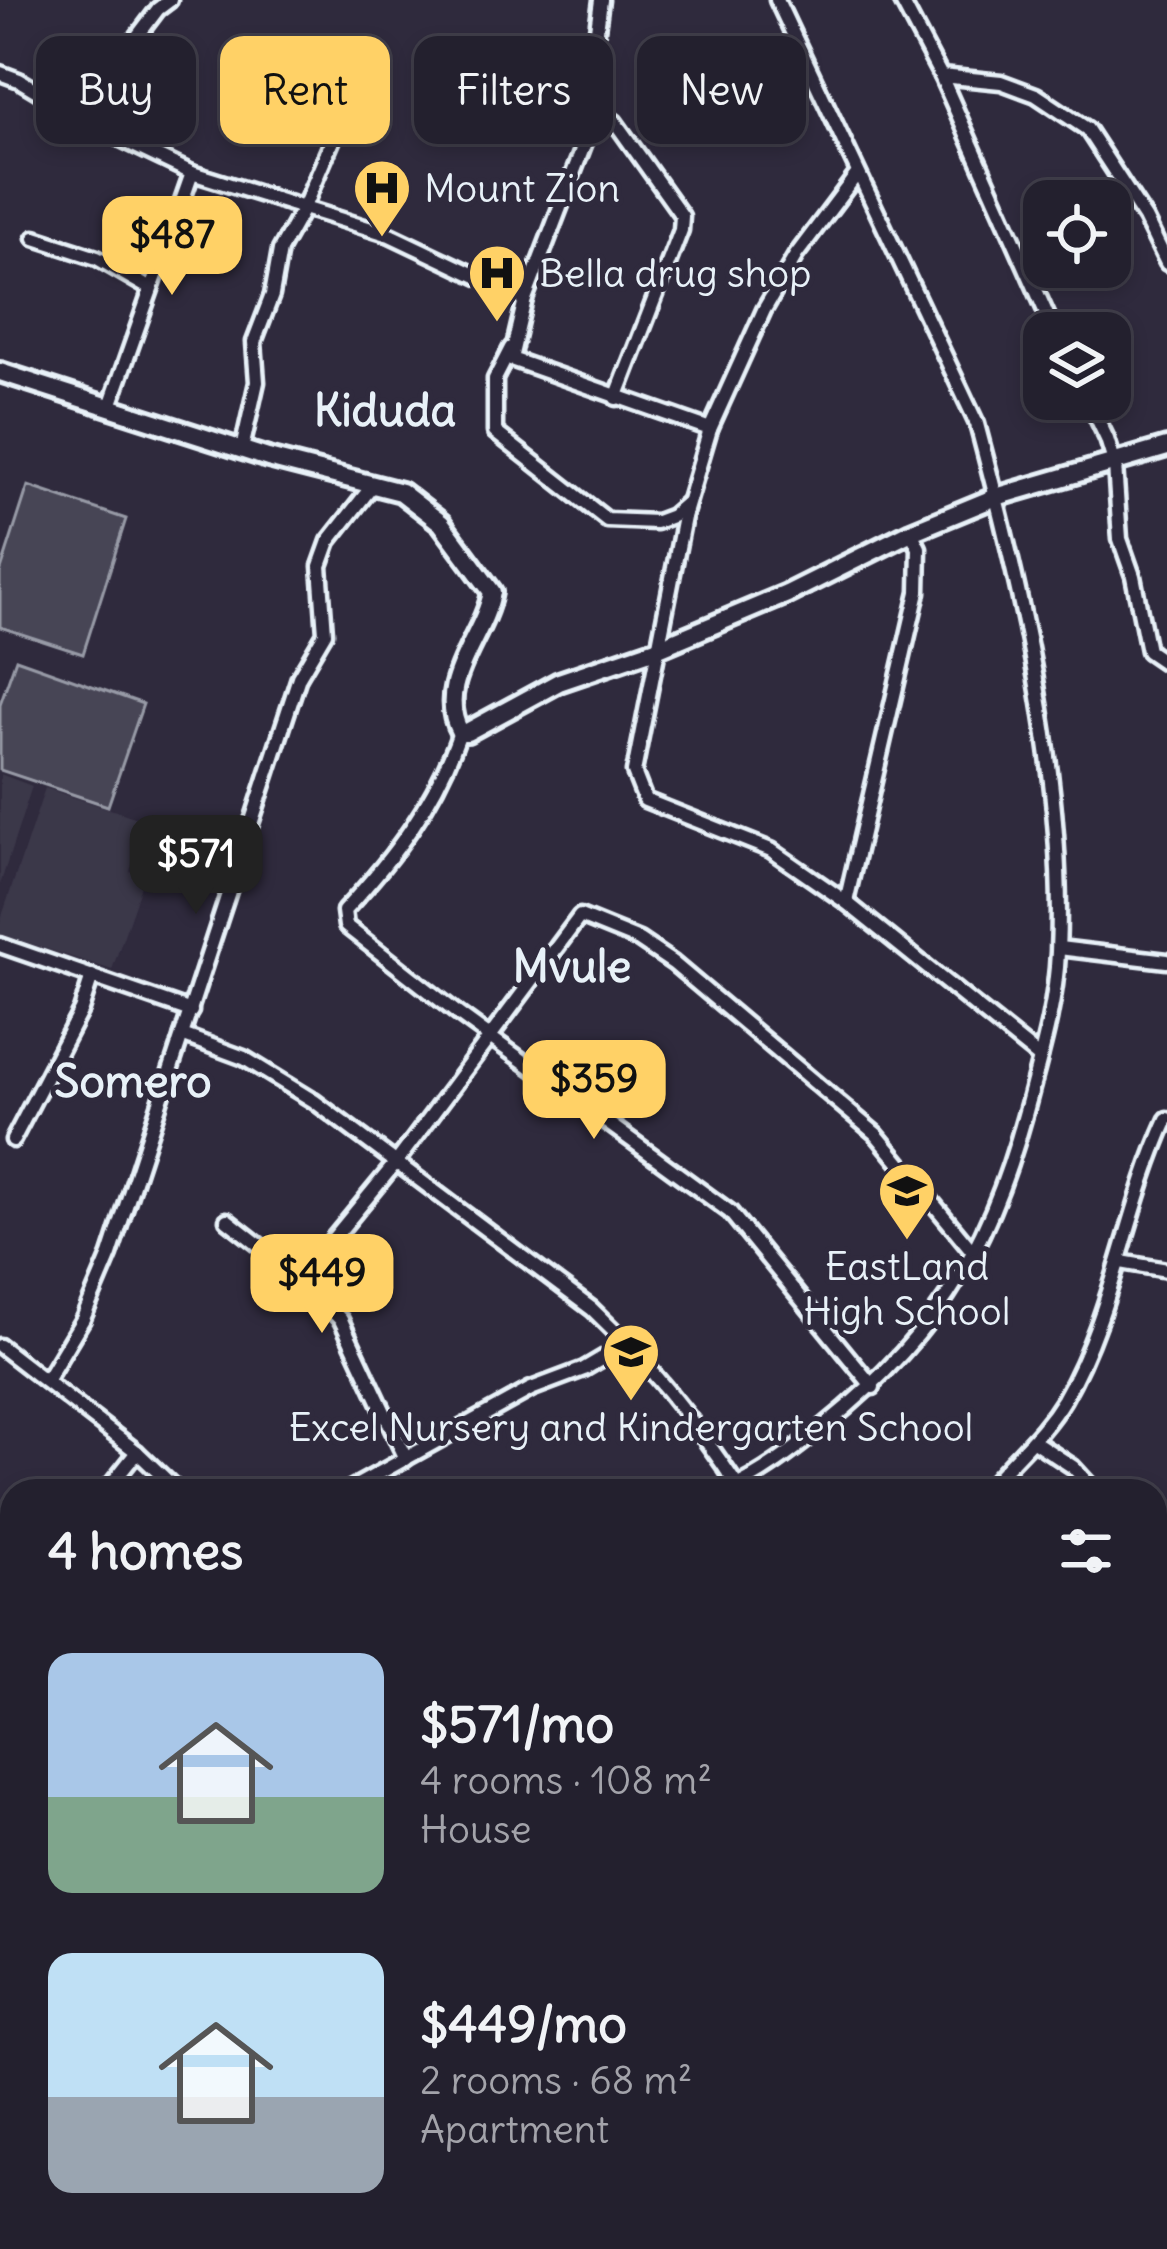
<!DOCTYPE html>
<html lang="en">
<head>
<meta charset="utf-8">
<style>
	:root { --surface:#23202e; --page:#2f2d3a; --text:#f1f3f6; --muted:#a3a3aa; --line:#403e4a; --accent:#ffd166 }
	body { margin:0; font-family:Delius,sans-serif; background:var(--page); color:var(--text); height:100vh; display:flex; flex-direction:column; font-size:45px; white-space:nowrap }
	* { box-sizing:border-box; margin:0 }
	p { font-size:39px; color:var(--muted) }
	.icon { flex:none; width:66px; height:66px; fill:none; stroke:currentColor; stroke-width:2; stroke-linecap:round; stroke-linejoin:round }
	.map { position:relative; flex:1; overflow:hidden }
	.details { position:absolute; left:0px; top:1479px; width:1167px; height:771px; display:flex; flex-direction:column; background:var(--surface); border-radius:36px 36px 0 0; box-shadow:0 6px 18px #0003,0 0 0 3px var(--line) }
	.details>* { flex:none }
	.top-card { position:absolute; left:36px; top:36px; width:1095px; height:108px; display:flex; gap:24px }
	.tools { position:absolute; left:1023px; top:180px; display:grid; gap:24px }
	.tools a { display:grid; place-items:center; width:108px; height:108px; border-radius:24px; background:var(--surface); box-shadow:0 6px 18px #0003,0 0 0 3px var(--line); font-size:60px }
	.price { position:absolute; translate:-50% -102px; padding:0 27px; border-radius:24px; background:var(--accent); color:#111; font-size:39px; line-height:78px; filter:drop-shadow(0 3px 6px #0008) }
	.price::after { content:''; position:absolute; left:50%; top:72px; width:36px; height:27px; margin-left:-18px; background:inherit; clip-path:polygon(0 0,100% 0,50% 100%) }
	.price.selected { background:#222; color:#fff }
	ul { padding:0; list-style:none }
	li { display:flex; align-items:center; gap:36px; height:300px; padding:0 48px }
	li span { display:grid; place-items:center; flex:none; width:336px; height:240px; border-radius:24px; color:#555 }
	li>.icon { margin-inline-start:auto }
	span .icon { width:144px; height:144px; fill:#fffc; stroke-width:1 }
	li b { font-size:51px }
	h2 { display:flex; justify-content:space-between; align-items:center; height:144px; padding:0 48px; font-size:51px }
	.tag { padding:0 42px; border-radius:24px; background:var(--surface); box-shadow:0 6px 18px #0003,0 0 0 3px var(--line); font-size:42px; line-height:108px }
	.tag.selected { background:var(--accent); color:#111 }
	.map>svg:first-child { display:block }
	.built { fill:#3b3749 }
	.green { fill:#464455; stroke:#979aa6; stroke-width:3 }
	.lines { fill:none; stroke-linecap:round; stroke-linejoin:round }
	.river { stroke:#696978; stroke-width:18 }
	.street-casing { stroke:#e8f1f8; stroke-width:21 }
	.secondary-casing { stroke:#e8f1f8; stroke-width:26 }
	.street { stroke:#2f2a3d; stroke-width:12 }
	.secondary { stroke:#2f2a3d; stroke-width:16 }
	.labels { text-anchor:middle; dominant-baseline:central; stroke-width:10; stroke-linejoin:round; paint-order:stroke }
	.poi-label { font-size:39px; fill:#e8f1f8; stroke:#2f2a3d; text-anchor:start }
	.quarter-label { font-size:45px; font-weight:bold; fill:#e8f1f8; stroke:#2f2a3d }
</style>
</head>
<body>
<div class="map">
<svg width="1167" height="2249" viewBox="0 0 1167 2249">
	<rect width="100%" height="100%" fill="#2f2a3d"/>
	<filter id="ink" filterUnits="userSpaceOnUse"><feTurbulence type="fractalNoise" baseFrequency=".00833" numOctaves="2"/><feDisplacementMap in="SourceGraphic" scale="24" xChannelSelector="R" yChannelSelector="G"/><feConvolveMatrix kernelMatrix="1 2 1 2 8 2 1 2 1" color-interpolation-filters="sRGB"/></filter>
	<g filter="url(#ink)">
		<!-- built -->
		<g class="built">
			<path d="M0 774 32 786 0 885Z"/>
			<path d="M45 788 147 821 130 871 144 877 112 970 0 934V922Z"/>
			<path d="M845 2238H913L914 2249H847Z"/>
		</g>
		<!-- green -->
		<g class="green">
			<path d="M28 486 126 519 83 654 0 627V573Z"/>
			<path d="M16 659 143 704 108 806 0 770V704Z"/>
			<path d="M0 2182 12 2195 13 2238 1 2249Z"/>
		</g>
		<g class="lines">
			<!-- river -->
			<g class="river">
				<path d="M1155 1704 1167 1703"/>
				<path d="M17 2249 30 2238"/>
			</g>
			<defs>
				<g id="street">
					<path d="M601 0 593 60 597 111 525 299 511 359 710 429 684 517 634 772 645 800 771 850 846 902 1040 1058"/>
					<path d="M901 0 941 76 1001 82 1036 95 1087 129 1145 218 1167 263"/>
					<path d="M0 73 19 80 100 129 192 173 390 235 525 299"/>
					<path d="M941 76 1055 333"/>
					<path d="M597 111 615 122 682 216 681 230 616 398"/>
					<path d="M78 115 158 9 170 0"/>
					<path d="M35 238 97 258 149 288"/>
					<path d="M511 348 495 379V432L607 520 656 522 672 516 687 503"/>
					<path d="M1088 399 1107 439 1115 465 1120 539 1133 576 1148 651 1167 664"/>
					<path d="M110 406 192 173"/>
					<path d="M710 429 764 310 796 255 857 174"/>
					<path d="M242 449 257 382 254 342 272 295 280 250 304 207 350 99 354 61"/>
					<path d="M460 732C436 802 395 856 344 911L346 926 457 1013 730 1212 873 1387"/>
					<path d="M846 902 918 592 919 548 911 532"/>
					<path d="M0 945 191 1011"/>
					<path d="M1059 948 1167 961"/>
					<path d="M182 1035 244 1058 314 1101 592 1309C649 1363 697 1424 740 1490"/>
					<path d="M13 1140 81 1010 92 976"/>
					<path d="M227 1220 301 1278 341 1320 406 1459"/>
					<path d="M1121 1262 1167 1270"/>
					<path d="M301 1278 398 1160 580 916 639 940 673 963 876 1134 974 1253"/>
					<path d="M0 1346 137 1452 178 1491"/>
					<path d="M46 1381 83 1319 110 1255 299 677 325 633 320 566 329 541 373 485"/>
					<path d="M1035 1442 1073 1467 1095 1491"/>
					<path d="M106 1491 137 1452"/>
					<path d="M347 1491 531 1389 584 1369 628 1343"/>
					<path d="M726 1491C762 1475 794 1450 824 1426 946 1328 995 1236 1033 1085 1045 1040 1056 999 1058 952 1066 780 1021 589 977 424L777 0"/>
					<path d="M986 1491C1012 1458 1041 1437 1064 1399 1114 1312 1126 1209 1167 1119"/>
					<path d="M0 1624 12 1609"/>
					<path d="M0 1859 12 1847"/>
					<path d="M1155 1984 1167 1988"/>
					<path d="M0 2056H12"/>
					<path d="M1155 2132 1167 2118"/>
					<path d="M447 2238 448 2249"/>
					<path d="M600 2238 601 2249"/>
					<path d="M648 2238 690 2249"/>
					<path d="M345 2249 402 2238"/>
					<path d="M1146 2249 1151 2238"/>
				</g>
				<path id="secondary" d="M0 372 268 458 401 492 441 523 492 592C484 638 434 683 460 732H467L559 682 656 649 787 594 911 532 996 497 1167 447"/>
			</defs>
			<!-- street casing -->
			<use href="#street" class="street-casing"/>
			<!-- secondary casing -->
			<use href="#secondary" class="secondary-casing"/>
			<!-- street -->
			<use href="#street" class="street"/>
			<!-- secondary -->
			<use href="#secondary" class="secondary"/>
		</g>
	</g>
	<!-- icons -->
	<defs>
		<symbol id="hospital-pin" viewBox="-11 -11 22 30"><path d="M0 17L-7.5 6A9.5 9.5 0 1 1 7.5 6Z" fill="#ffd166" stroke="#2f2a3d"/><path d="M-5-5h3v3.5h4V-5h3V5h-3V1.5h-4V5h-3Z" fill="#111"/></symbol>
		<symbol id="school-pin" viewBox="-11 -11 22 30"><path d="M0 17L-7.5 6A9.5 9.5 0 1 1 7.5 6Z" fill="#ffd166" stroke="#2f2a3d"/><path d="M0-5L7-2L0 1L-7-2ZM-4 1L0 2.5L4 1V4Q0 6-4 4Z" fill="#111"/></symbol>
	</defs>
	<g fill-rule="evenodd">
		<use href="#hospital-pin" x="349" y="155" width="66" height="90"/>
		<use href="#hospital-pin" x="464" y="240" width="66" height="90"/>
		<use href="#school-pin" x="874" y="1158" width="66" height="90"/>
		<use href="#school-pin" x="598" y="1319" width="66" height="90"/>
	</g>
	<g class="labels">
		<!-- poi labels -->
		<g class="poi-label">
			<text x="424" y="188">Mount Zion</text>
			<text x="539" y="273">Bella drug shop</text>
			<text x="907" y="1266" text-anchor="middle">EastLand<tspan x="907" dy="45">High School</tspan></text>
			<text x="631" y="1427" text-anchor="middle">Excel Nursery and Kindergarten School</text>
		</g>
		<!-- quarter labels -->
		<g class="quarter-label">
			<text x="385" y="410">Kiduda</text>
			<text x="572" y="966">Mvule</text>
			<text x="133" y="1081">Somero</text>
		</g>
	</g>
</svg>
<div class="tools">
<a><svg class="icon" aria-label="locate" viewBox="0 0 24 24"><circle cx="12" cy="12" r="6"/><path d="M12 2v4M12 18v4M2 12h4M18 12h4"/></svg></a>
<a><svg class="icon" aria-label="layers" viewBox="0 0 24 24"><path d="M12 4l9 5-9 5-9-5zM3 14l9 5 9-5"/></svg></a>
</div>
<b class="price" style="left:172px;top:298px">$487</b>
<b class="price selected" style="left:196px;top:917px">$571</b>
<b class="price" style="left:594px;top:1142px">$359</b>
<b class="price" style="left:322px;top:1336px">$449</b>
<div class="top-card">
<a class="tag">Buy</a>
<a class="tag selected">Rent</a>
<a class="tag">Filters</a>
<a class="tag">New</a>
</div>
<section class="details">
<h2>4 homes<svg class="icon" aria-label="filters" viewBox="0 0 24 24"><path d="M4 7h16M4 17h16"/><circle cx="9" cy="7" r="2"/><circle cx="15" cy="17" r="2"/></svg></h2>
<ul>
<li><span style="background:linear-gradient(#a9c7e8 60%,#7fa58c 0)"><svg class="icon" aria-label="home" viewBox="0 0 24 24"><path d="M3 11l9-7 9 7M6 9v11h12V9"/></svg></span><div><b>$571/mo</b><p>4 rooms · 108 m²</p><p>House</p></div></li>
<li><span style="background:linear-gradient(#bfe0f5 60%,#9aa5b1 0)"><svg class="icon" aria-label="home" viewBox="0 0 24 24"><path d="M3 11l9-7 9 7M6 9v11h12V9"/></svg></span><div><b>$449/mo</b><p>2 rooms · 68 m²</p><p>Apartment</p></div></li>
</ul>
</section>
</div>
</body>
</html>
